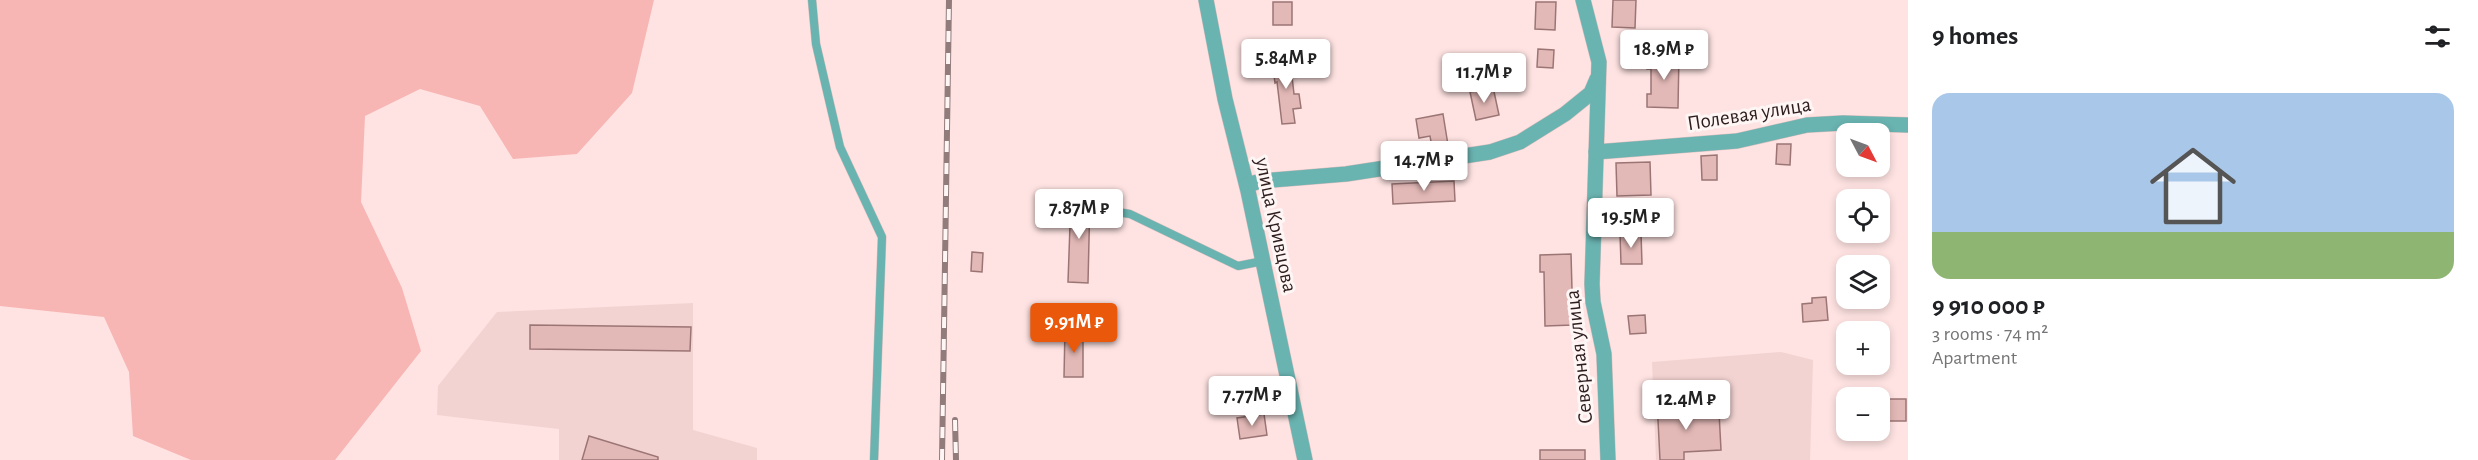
<!DOCTYPE html>
<html lang="en">
<head>
<meta charset="utf-8">
<style>
	:root { --surface:#fff; --page:#f2f2f2; --text:#202124; --muted:#757577; --accent:#ea580c }
	body { margin:0; font-family:"Alegreya Sans",sans-serif; background:var(--page); color:var(--text); height:100vh; display:flex; flex-direction:column; font-size:22px; white-space:nowrap }
	* { box-sizing:border-box; margin:0 }
	p { font-size:20px; color:var(--muted) }
	.icon { flex:none; width:33px; height:33px; fill:none; stroke:currentColor; stroke-width:2; stroke-linecap:round; stroke-linejoin:round }
	.map { position:relative; flex:1; overflow:hidden }
	.sheet { display:flex; flex-direction:column; background:var(--surface); width:570px }
	.sheet>* { flex:none }
	.needle { width:39px; rotate:131deg }
	.buttons { position:absolute; left:1836px; top:123px; display:grid; gap:12px }
	.buttons a { display:grid; place-items:center; width:54px; height:54px; border-radius:12px; background:var(--surface); box-shadow:0 3px 9px #0003; font-size:30px }
	.price { position:absolute; translate:-50% -51px; padding:0 14px; border-radius:6px; background:#fff; color:#222; font-size:20px; line-height:39px; filter:drop-shadow(0 2px 3px #0008) }
	.price::after { content:''; position:absolute; left:50%; top:36px; width:18px; height:14px; margin-left:-9px; background:inherit; clip-path:polygon(0 0,100% 0,50% 100%) }
	.price.current { background:var(--accent); color:#fff }
	ul { padding:0; list-style:none }
	li { display:grid; align-content:center; gap:12px; height:318px; padding:0 24px }
	li span { display:grid; place-items:center; height:186px; border-radius:18px; color:#555 }
	li>.icon { margin-inline-start:auto }
	span .icon { width:108px; height:108px; fill:#fffc; stroke-width:1 }
	li b { font-size:26px }
	h2 { display:flex; justify-content:space-between; align-items:center; height:72px; padding:0 24px; font-size:26px }
	main { display:flex; flex:1; min-height:0 }
	.map>svg:first-child { display:block }
	.built { fill:#f2d3d1 }
	.green { fill:#f7b5b3 }
	.building { fill:#e3b9b7; stroke:#9b7574; stroke-width:1.5 }
	.lines { fill:none; stroke-linecap:round; stroke-linejoin:round }
	.service-casing { stroke:#d8bfbf; stroke-width:9 }
	.minor-casing { stroke:#d8bfbf; stroke-width:16 }
	.service { stroke:#69b3b0; stroke-width:8 }
	.minor { stroke:#69b3b0; stroke-width:15 }
	.rail-casing { stroke:#917c7b; stroke-width:6 }
	.rail { stroke:#fef5f5; stroke-width:4; stroke-dasharray:11; stroke-linecap:butt }
	.labels { text-anchor:middle; dominant-baseline:central; stroke-width:6; stroke-linejoin:round; paint-order:stroke }
	.street-label { font-size:21px; fill:#2d1d1d; stroke:#fef5f5 }
</style>
</head>
<body>
<main>
<div class="map">
<svg width="1908" height="460" viewBox="0 0 1908 460">
	<rect width="100%" height="100%" fill="#fee3e2"/>
	<!-- built -->
	<g class="built">
		<path d="M693 303V430L757 448V460H559V429L437 415 438 386 497 312Z"/>
		<path d="M1781 352 1813 360 1810 460H1656L1652 362Z"/>
	</g>
	<!-- green -->
	<path class="green" d="M0 0H654L632 93 577 154 513 159 480 106 420 89 365 116 361 202 402 288 421 351 335 460H191L133 436 129 372 104 317 0 306Z"/>
	<!-- building -->
	<g class="building">
		<path d="M1613 0H1636L1635 28 1612 27Z"/>
		<rect x="1273" y="2" width="19" height="23"/>
		<path d="M1536 2H1556L1555 30 1535 29Z"/>
		<path d="M1538 49 1554 50 1553 68 1537 67Z"/>
		<path d="M1648 54H1679L1678 108 1647 107V94H1651V69H1647Z"/>
		<path d="M1290 59 1294 94H1299L1301 108 1293 109 1295 123 1282 124 1277 82 1275 83 1272 60Z"/>
		<path d="M1493 87 1499 115 1476 120 1470 92Z"/>
		<path d="M1443 114 1448 145 1432 147 1430 136 1419 138 1416 119Z"/>
		<path d="M1777 144H1791L1790 165 1776 164Z"/>
		<path d="M1717 155V180H1702L1701 156Z"/>
		<path d="M1650 162 1651 195 1617 196 1616 163Z"/>
		<path d="M1454 181 1455 201 1393 204 1392 184Z"/>
		<path d="M1071 197H1090L1088 283 1068 282Z"/>
		<path d="M1620 233H1641L1642 264H1621Z"/>
		<path d="M972 252 983 253 982 272 971 271Z"/>
		<path d="M1571 254 1573 325 1545 326 1544 272H1540V255Z"/>
		<path d="M1826 297 1828 320 1803 322 1802 304 1812 303V298Z"/>
		<path d="M1645 315 1646 333 1630 334 1628 316Z"/>
		<path d="M530 325 691 327 690 351 530 349Z"/>
		<path d="M1065 330H1083V377H1064Z"/>
		<path d="M1681 399 1682 414 1719 412 1721 450 1684 452V460H1660L1657 400Z"/>
		<rect x="1880" y="399" width="26" height="22"/>
		<path d="M1264 414 1267 435 1240 439 1237 418Z"/>
		<path d="M589 436 658 457V460H582Z"/>
		<rect x="1540" y="450" width="45" height="10"/>
	</g>
	<g class="lines">
		<defs>
			<g id="service">
				<path d="M812 0 816 44 840 147 882 237 874 460"/>
				<path d="M1105 210 1130 214 1238 266 1263 261"/>
			</g>
			<g id="minor">
				<path d="M1206 0 1225 99 1248 191 1305 460"/>
				<path d="M1583 0 1599 62 1592 284 1593 302 1604 354 1608 460"/>
				<path d="M1596 152 1737 141 1807 125 1843 123 1908 125"/>
				<path d="M1247 185 1261 181 1346 174 1490 152 1520 142 1565 114 1591 93 1597 79"/>
			</g>
		</defs>
		<!-- service casing -->
		<use href="#service" class="service-casing"/>
		<!-- minor casing -->
		<use href="#minor" class="minor-casing"/>
		<!-- service -->
		<use href="#service" class="service"/>
		<!-- minor -->
		<use href="#minor" class="minor"/>
		<defs>
			<g id="rail">
				<path d="M955 420 956 460"/>
				<path d="M942 460 949 0"/>
			</g>
		</defs>
		<!-- rail casing -->
		<use href="#rail" class="rail-casing"/>
		<!-- rail -->
		<use href="#rail" class="rail"/>
	</g>
	<g class="labels">
		<!-- street labels -->
		<g class="street-label">
			<text transform="translate(1749 114) rotate(-9)">Полевая улица</text>
			<text transform="translate(1276 225) rotate(78)">улица Кривцова</text>
			<text transform="translate(1579 357) rotate(-96)">Северная улица</text>
		</g>
	</g>
</svg>
<div class="buttons">
<a><svg class="needle" viewBox="-14 -14 28 28"><path d="M0-13l5 13h-10z" fill="#e53935"/><path d="M0 13l5-13h-10z" fill="#757577"/></svg></a>
<a><svg class="icon" aria-label="locate" viewBox="0 0 24 24"><circle cx="12" cy="12" r="6"/><path d="M12 2v4M12 18v4M2 12h4M18 12h4"/></svg></a>
<a><svg class="icon" aria-label="layers" viewBox="0 0 24 24"><path d="M12 4l9 5-9 5-9-5zM3 14l9 5 9-5"/></svg></a>
<a>+</a>
<a>−</a>
</div>
<b class="price" style="left:1664px;top:81px">18.9M ₽</b>
<b class="price" style="left:1286px;top:90px">5.84M ₽</b>
<b class="price" style="left:1484px;top:104px">11.7M ₽</b>
<b class="price" style="left:1424px;top:192px">14.7M ₽</b>
<b class="price" style="left:1079px;top:240px">7.87M ₽</b>
<b class="price" style="left:1631px;top:249px">19.5M ₽</b>
<b class="price current" style="left:1074px;top:354px">9.91M ₽</b>
<b class="price" style="left:1252px;top:427px">7.77M ₽</b>
<b class="price" style="left:1686px;top:431px">12.4M ₽</b>
</div>
<section class="sheet">
<h2>9 homes<svg class="icon" aria-label="filters" viewBox="0 0 24 24"><path d="M4 7h16M4 17h16"/><circle cx="9" cy="7" r="2"/><circle cx="15" cy="17" r="2"/></svg></h2>
<ul>
<li><span style="background:linear-gradient(#a9c7e8 75%,#8fb573 0)"><svg class="icon" aria-label="home" viewBox="0 0 24 24"><path d="M3 11l9-7 9 7M6 9v11h12V9"/></svg></span><div><b>9 910 000 ₽</b><p>3 rooms · 74 m²</p><p>Apartment</p></div></li>
</ul>
</section>
</main>
</body>
</html>
